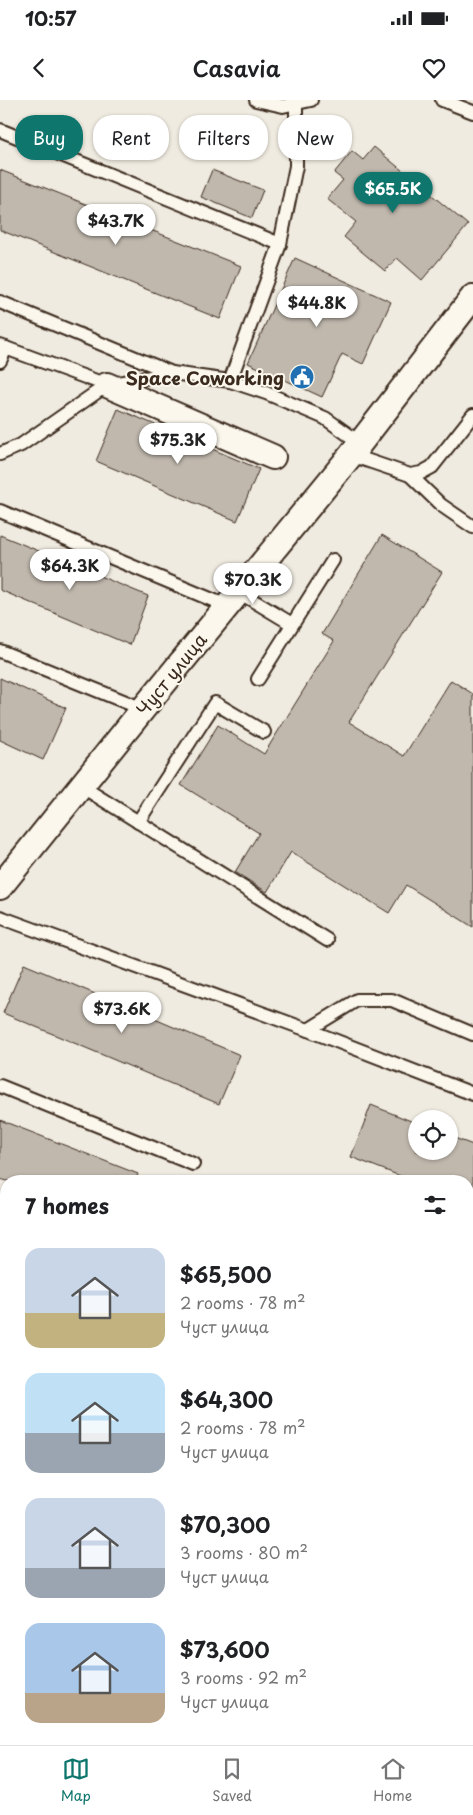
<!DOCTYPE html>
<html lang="en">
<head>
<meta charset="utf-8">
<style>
	:root { --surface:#fff; --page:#f6f6f6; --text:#202124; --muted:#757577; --line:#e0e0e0; --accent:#0f766e }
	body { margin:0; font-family:"Playpen Sans",sans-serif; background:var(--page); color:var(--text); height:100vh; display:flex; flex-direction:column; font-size:19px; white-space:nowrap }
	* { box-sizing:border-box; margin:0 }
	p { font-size:16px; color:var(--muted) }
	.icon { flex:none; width:28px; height:28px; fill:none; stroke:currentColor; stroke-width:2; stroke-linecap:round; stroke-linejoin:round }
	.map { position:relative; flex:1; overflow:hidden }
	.sheet { position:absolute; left:0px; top:1075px; width:474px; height:570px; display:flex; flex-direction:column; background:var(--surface); border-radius:20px 20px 0 0; box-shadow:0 1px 4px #0004 }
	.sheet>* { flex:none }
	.top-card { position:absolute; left:15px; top:15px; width:444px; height:45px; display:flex; gap:10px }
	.tools { position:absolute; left:408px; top:1010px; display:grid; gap:10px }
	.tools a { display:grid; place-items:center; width:50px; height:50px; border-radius:50%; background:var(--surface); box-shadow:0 1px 4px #0004; font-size:25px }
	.price { position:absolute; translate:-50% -42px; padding:0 11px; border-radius:18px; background:#fff; color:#222; font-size:16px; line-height:32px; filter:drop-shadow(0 1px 2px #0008) }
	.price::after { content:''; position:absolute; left:50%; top:30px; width:15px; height:11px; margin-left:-8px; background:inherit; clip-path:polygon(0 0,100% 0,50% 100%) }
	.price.on { background:var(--accent); color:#fff }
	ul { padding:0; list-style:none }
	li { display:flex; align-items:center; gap:15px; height:125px; padding:0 25px }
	li span { display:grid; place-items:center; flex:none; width:140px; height:100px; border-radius:15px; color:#555 }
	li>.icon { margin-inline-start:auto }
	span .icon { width:60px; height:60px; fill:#fffc; stroke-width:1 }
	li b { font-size:21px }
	h2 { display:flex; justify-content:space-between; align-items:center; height:60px; padding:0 25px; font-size:21px }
	.chip { padding:0 18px; border-radius:20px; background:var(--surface); box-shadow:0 1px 4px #0004; font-size:18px; line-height:45px }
	.chip.on { background:var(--accent); color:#fff }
	.status { display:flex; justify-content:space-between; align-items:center; height:35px; padding:0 25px; background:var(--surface); direction:ltr }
	.status svg { height:14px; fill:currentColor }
	header { display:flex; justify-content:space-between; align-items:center; height:65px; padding:0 25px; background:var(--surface); font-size:22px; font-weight:600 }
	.tabs { display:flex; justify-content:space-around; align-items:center; height:70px; border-top:1px solid var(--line); background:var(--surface); font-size:14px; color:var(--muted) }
	.tabs a { display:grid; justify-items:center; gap:2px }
	.tabs .on { color:var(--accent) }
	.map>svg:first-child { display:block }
	.green { fill:#d5cec3; stroke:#887c70 }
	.building { fill:#c0b8ad; stroke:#3b2a1e }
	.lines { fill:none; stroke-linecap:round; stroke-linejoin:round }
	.lane-casing { stroke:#3b2a1e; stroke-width:16 }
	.street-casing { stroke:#3b2a1e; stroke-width:28 }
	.lane { stroke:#fbf7ec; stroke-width:12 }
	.street { stroke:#fbf7ec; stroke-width:24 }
	.labels { text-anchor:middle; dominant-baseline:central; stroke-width:4; stroke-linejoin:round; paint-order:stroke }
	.poi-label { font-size:18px; font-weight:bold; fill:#3b2a1e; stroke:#fbf7ec; text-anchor:end }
	.street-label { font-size:18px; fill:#3b2a1e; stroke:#fbf7ec }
</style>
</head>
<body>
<div class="status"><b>10:57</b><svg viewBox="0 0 49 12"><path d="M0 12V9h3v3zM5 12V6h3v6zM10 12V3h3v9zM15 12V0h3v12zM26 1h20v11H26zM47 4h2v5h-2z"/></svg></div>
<header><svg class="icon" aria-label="back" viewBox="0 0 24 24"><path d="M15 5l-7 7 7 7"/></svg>Casavia<svg class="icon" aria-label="heart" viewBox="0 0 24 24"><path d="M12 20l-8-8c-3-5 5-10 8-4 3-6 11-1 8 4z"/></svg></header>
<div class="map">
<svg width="473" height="1645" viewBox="0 0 473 1645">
	<rect width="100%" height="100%" fill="#f0ebe0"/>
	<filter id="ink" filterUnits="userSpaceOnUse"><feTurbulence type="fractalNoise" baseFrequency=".02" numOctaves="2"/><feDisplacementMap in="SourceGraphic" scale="10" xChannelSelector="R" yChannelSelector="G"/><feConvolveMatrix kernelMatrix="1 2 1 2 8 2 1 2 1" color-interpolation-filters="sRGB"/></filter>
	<g filter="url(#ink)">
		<!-- green -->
		<path class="green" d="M468 1281 473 1284V1411L468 1409Z"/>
		<!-- building -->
		<g class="building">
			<path d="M374 47 468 125 422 180 397 158 385 171 344 137 356 122 327 99 343 80 334 73 352 51 363 60Z"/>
			<path d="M0 70 241 166 220 219 0 130Z"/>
			<path d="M212 70 263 90 252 118 201 97Z"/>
			<path d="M295 158 391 202 363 264 342 254 322 297 248 263Z"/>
			<path d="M118 309 259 369 237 421 96 361Z"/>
			<path d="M0 435 148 496 130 545 0 490Z"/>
			<path d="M382 435 442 472 349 622 404 656 451 580 473 594V827L406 785 389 813 291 752 267 792 235 772 259 733 181 685 218 625 264 654 334 541 322 534Z"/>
			<path d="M0 578 66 608 43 660 0 640Z"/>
			<path d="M24 864 240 955 219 1004 3 913Z"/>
			<path d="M371 1005 416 1023V1051H449V1036L473 1045V1105L468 1103V1081H413L351 1057Z"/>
			<path d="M0 1020 138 1074 135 1081H7L0 1079Z"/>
			<path d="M468 1187 473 1189V1241L468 1239Z"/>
			<path d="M0 1283 6 1285V1353L0 1351Z"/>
			<path d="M0 1440 6 1442V1528L0 1543Z"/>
			<path d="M468 1527 473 1530V1596L468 1593Z"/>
			<path d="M473 1616V1645H462L464 1639H468V1631Z"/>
			<path d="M308 1639H337L335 1645H305Z"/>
		</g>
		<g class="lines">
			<defs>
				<g id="lane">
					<path d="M256 0 283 6 311 0"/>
					<path d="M442 0 473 12"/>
					<path d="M0 30 280 144"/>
					<path d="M0 202 172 273 230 281 266 293 325 318 360 343"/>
					<path d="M0 246 107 285"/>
					<path d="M0 261 6 248"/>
					<path d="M230 281 280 144 296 66V4"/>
					<path d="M0 354 21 345 107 285 172 273"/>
					<path d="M351 355 410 375 421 373 432 367 473 315"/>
					<path d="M410 375 441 405 473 427"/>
					<path d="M0 411 227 506"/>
					<path d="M239 492 292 524"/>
					<path d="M0 551 143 609"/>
					<path d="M258 579 333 460"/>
					<path d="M81 686 327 840"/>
					<path d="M138 722 215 603 264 632"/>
					<path d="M0 817 308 930 473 994"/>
					<path d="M308 930 357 900H392L473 934"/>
					<path d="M0 986 193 1064"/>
					<path d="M0 1130 6 1132"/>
					<path d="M468 1161 473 1163"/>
					<path d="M468 1251 473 1252"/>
					<path d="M50 1645 56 1639"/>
					<path d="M255 1645 257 1639"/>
				</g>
				<g id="street">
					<path d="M107 285 273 357"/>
					<path d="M0 787 143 609 351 355 473 197"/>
				</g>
			</defs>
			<!-- lane casing -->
			<use href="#lane" class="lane-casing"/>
			<!-- street casing -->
			<use href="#street" class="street-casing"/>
			<!-- lane -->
			<use href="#lane" class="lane"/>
			<!-- street -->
			<use href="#street" class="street"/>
		</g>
	</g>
	<!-- icons -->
	<defs>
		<symbol id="civic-disc" viewBox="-11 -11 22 22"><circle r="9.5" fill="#1f6fb2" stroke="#fbf7ec"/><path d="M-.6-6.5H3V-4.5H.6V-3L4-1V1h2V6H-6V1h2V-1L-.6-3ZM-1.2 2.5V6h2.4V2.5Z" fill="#fff"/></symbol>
	</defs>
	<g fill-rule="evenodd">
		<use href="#civic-disc" x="288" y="263" width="28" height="28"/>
	</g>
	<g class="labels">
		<!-- poi labels -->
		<g class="poi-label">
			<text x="284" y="277">Space Coworking</text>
		</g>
		<!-- street labels -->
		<g class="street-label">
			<text transform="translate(171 574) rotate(-51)">Чуст улица</text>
		</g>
	</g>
</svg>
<div class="tools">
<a><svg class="icon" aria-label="locate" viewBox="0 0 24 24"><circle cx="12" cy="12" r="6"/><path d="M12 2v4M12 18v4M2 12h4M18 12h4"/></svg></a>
</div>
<b class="price on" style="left:393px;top:114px">$65.5K</b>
<b class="price" style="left:116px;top:146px">$43.7K</b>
<b class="price" style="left:317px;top:228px">$44.8K</b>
<b class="price" style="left:178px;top:365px">$75.3K</b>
<b class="price" style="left:70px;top:491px">$64.3K</b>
<b class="price" style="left:253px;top:505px">$70.3K</b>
<b class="price" style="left:122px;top:934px">$73.6K</b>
<div class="top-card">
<a class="chip on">Buy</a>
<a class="chip">Rent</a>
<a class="chip">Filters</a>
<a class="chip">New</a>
</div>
<section class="sheet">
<h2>7 homes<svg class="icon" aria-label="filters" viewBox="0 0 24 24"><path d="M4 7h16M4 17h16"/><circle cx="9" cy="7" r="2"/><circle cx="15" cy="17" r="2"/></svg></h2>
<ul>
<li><span style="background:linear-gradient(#c9d6e8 65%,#c2b280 0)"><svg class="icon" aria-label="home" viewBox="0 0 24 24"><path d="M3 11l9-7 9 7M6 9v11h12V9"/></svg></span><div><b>$65,500</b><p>2 rooms · 78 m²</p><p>Чуст улица</p></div></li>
<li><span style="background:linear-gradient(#bfe0f5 60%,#9aa5b1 0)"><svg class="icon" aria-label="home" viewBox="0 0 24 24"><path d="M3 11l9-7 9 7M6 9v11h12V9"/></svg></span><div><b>$64,300</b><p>2 rooms · 78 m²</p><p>Чуст улица</p></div></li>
<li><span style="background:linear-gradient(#c9d6e8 70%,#9aa5b1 0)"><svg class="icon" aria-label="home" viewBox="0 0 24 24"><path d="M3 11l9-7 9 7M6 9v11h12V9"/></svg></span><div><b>$70,300</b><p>3 rooms · 80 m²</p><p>Чуст улица</p></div></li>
<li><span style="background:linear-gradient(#a9c7e8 70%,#b9a48a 0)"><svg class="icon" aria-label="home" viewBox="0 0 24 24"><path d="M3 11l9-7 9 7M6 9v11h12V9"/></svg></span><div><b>$73,600</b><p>3 rooms · 92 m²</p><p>Чуст улица</p></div></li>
</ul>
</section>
</div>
<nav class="tabs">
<a class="on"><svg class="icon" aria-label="map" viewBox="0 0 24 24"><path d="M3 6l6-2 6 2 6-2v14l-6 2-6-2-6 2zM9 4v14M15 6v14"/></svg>Map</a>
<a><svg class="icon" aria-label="saved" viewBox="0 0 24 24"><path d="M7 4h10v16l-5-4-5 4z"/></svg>Saved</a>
<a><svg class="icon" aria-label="home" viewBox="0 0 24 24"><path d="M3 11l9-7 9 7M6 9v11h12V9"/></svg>Home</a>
</nav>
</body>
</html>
